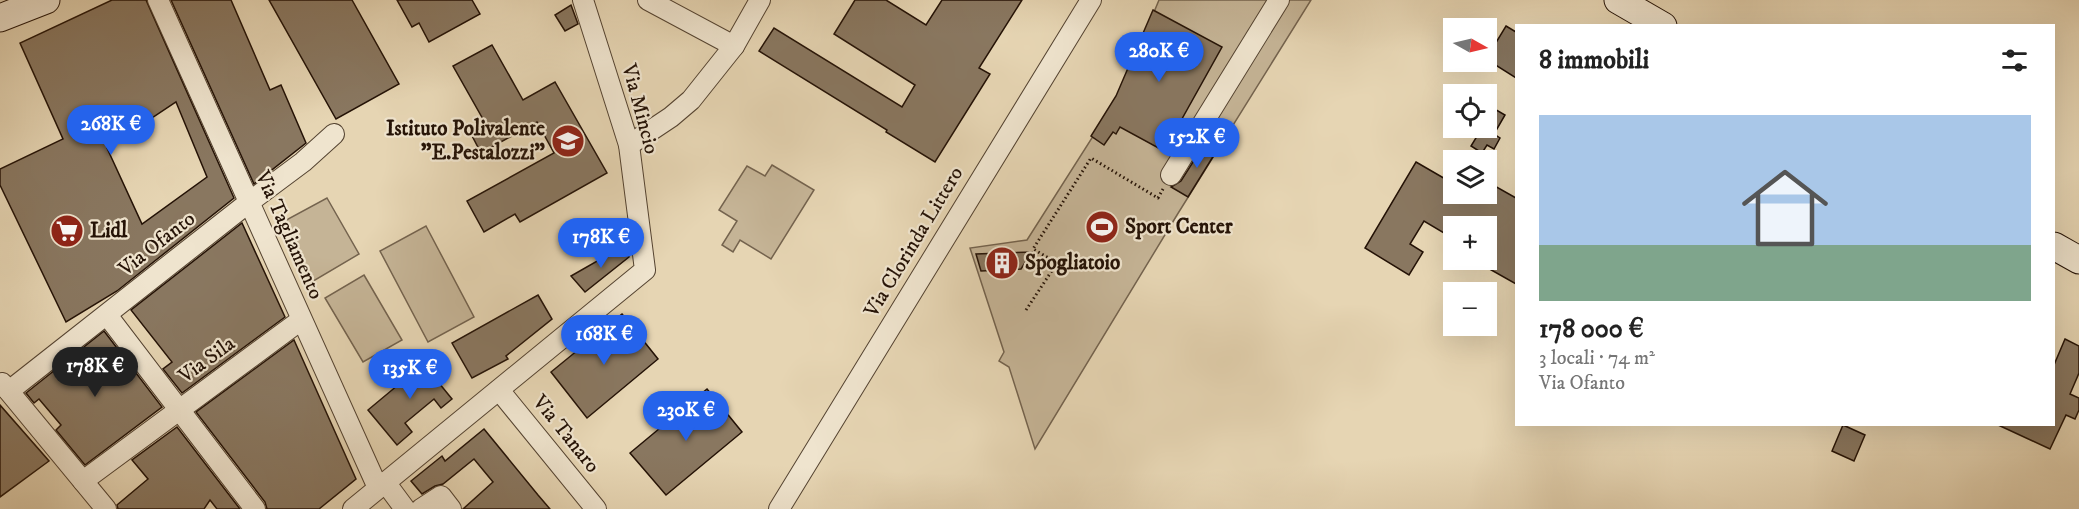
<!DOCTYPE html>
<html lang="it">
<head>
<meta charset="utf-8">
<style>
	:root { --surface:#fff; --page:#f2f2f2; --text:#222; --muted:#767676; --accent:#2563eb }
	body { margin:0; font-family:"IM FELL DW Pica",serif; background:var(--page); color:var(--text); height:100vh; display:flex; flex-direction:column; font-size:22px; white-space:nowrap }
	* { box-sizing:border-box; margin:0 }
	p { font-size:20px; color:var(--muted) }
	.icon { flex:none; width:33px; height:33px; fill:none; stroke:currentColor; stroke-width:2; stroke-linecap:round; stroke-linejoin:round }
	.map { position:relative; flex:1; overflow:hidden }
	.side { position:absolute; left:1515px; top:24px; width:540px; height:402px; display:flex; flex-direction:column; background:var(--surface); border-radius:0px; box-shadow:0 6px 24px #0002 }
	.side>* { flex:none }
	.needle { width:39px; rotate:98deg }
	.tools { position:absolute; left:1443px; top:18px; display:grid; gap:12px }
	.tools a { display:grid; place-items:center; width:54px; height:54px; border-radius:0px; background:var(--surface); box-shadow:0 6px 24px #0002; font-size:30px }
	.price { position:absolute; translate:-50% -51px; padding:0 14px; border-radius:21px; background:var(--accent); color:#fff; font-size:20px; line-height:39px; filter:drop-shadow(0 2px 3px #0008) }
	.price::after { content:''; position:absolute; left:50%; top:36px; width:18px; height:14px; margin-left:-9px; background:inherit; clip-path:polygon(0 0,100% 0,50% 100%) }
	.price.active { background:#222; color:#fff }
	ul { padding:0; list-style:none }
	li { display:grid; align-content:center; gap:12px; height:318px; padding:0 24px }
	li span { display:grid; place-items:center; height:186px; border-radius:0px; color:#555 }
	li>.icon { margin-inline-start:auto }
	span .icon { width:108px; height:108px; fill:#fffc; stroke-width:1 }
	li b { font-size:26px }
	h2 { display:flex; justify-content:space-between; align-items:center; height:72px; padding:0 24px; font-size:26px }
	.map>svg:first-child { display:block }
	.garden { fill:#c5b496; stroke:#74634e; stroke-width:1.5 }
	.building { fill:#897760; stroke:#241206; stroke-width:1.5; fill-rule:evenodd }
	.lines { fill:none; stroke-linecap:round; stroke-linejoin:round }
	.minor-casing { stroke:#544331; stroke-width:22 }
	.secondary-casing { stroke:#241206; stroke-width:29 }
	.path { stroke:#241206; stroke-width:3; stroke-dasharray:1.5 3; stroke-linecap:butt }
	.minor { stroke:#efe4ce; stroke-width:20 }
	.secondary { stroke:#efe4ce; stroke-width:27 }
	.labels { text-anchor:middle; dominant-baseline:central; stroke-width:4.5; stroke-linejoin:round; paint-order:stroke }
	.street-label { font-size:21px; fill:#241206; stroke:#efe4ce }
	.poi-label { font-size:21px; font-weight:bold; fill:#241206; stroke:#efe4ce; text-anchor:start }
</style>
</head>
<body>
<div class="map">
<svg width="2079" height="509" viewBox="0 0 2079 509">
	<rect width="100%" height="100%" fill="#e6d5b3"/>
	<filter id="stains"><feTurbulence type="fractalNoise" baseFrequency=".00333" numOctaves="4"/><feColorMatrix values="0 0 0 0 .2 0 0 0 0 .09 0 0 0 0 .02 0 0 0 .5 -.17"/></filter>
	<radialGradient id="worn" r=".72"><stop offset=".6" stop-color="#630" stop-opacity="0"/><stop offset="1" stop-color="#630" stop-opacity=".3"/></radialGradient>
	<!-- garden -->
	<g class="garden">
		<path d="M1159 0H1311L1177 215 1035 449 1009 367 999 361 1004 352 970 248 1027 240 1120 94Z"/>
		<path d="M772 165 814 190 771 259 740 240 733 252 722 245 737 221 719 210 747 166 765 176Z"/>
		<path d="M327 198 359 254 310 283 277 225Z"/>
		<path d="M426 226 474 317 428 342 380 251Z"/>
		<path d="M364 275 402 340 363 362 325 298Z"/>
	</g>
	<!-- building -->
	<g class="building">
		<path d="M112 0H146L234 198 117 291 66 322 0 185V169L63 139 20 43ZM176 102 207 177 142 224 107 148Z"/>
		<path d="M171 0H231L270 90 281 85 306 143 254 184Z"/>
		<path d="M269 0H352L399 84 336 119Z"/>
		<path d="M397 0H472L480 14 429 42 419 23 412 27Z"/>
		<path d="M855 0H886L926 25 942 0H1022L979 68 990 74 935 162 886 132 887 130 759 51 774 28 902 107 915 85 834 34Z"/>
		<path d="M571 5 578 24 565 31 555 15Z"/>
		<path d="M1153 10 1222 47 1164 151 1120 127 1116 134 1113 132 1104 145 1091 136 1116 96Z"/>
		<path d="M1506 26 1516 32V78L1486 59Z"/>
		<path d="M492 45 523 100 555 82 607 173 520 222 515 214 484 232 467 201 554 153 537 122 481 153 469 130 484 121 453 66Z"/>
		<path d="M1486 104 1505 115 1494 134 1500 138 1494 149 1487 145 1482 153 1471 146 1482 128H1486Z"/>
		<path d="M1207 140 1219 147 1188 197 1171 187 1181 181Z"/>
		<path d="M1416 162 1454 184V194H1486V181L1516 198V284L1486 267V226H1454V239L1424 221 1410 244 1423 252 1409 275 1365 248Z"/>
		<path d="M242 223 285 317 182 393 163 369 172 362 131 310Z"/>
		<path d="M627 244 629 257 585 292 571 276Z"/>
		<path d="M1032 252 1021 269 981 271 976 254Z"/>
		<path d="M538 295 552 319 506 356 508 359 472 378 452 343Z"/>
		<path d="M622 314 658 359 587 418 551 372Z"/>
		<path d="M104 331 162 407 85 465 56 430 61 425 39 399 34 403 26 393Z"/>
		<path d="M2065 339 2079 346V373L2070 394 2079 398V410L2075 419 2066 415 2050 449 1996 424H2054V365Z"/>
		<path d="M294 340 356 479 319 509H267L265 502 196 412Z"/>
		<path d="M434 355 442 365 434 372 437 375 434 377 452 399 441 408 434 399 405 423 412 432 397 445 368 410Z"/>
		<path d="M707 389 742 432 666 495 630 453Z"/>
		<path d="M0 405 49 461 0 497Z"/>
		<path d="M1843 425 1865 435 1854 461 1832 451Z"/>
		<path d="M177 427 240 509H217L210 500 204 509H118L117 505 148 479 132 460Z"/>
		<path d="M484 429 538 495 550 509H463L493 482 474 459 443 484 435 486 422 494 411 481 442 456 445 461Z"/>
	</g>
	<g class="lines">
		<defs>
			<g id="minor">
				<path d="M158 0 378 488"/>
				<path d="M648 0 734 46"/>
				<path d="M629 145 671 117 691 100 734 46 760 0"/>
				<path d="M1171 175 1279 0"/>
				<path d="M107 315 255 509"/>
				<path d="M2 383 106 509"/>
				<path d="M499 390 596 509"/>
				<path d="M9 391 248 203 303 162 334 134"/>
				<path d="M83 481 301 320"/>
				<path d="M385 482 405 509"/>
				<path d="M353 509 645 270 629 145 583 0"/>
				<path d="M421 509 441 496 451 509"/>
				<path d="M779 509 1091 0"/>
			</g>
			<g id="secondary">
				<path d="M1618 0 1663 26"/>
				<path d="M0 18 46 0"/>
				<path d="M2054 246 2079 260"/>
			</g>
		</defs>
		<!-- minor casing -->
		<use href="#minor" class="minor-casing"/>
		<!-- secondary casing -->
		<use href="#secondary" class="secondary-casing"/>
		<!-- path -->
		<path class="path" d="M1026 310 1057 263 1033 249 1091 158 1158 198 1163 189"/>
		<!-- minor -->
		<use href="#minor" class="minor"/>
		<!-- secondary -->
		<use href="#secondary" class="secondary"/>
	</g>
	<!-- icons -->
	<defs>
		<symbol id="school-disc" viewBox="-11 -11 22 22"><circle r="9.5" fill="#8f2418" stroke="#efe4ce"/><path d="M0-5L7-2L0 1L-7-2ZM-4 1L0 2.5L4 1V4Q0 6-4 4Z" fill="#fff"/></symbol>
		<symbol id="stadium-disc" viewBox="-11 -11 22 22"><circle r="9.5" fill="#8f2418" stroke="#efe4ce"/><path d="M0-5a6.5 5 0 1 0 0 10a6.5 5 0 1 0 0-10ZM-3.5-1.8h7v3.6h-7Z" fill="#fff"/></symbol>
		<symbol id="supermarket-disc" viewBox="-11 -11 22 22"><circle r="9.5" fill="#8f2418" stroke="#efe4ce"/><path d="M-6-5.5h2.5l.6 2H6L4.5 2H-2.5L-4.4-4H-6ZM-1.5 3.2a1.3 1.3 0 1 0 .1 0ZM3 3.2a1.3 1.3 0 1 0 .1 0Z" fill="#fff"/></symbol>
		<symbol id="building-disc" viewBox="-11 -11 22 22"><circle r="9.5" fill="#8f2418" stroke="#efe4ce"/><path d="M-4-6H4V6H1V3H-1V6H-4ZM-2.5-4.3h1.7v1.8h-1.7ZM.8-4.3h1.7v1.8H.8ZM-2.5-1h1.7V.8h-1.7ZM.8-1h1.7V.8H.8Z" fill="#fff"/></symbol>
	</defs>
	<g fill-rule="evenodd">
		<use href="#school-disc" x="549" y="122" width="38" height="38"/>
		<use href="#stadium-disc" x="1083" y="208" width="38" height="38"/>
		<use href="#supermarket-disc" x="48" y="212" width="38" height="38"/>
		<use href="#building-disc" x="983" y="244" width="38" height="38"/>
	</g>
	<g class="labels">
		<!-- street labels -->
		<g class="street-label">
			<text transform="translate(640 109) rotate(75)">Via Mincio</text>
			<text transform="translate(289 235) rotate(66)">Via Tagliamento</text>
			<text transform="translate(914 242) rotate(-59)">Via Clorinda Littero</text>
			<text transform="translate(157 244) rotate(-38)">Via Ofanto</text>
			<text transform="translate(207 360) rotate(-36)">Via Sila</text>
			<text transform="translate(566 434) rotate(51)">Via Tanaro</text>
		</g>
		<!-- poi labels -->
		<g class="poi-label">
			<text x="545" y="129" text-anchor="end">Istituto Polivalente<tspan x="545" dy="24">"E.Pestalozzi"</tspan></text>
			<text x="1125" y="227">Sport Center</text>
			<text x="90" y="231">Lidl</text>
			<text x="1025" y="263">Spogliatoio</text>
		</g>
	</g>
	<rect width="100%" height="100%" filter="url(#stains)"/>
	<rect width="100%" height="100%" fill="url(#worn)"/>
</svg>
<div class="tools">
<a><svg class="needle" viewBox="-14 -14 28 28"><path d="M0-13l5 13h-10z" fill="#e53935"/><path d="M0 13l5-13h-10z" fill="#767676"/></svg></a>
<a><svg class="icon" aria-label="locate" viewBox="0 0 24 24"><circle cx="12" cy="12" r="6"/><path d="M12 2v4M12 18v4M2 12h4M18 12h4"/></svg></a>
<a><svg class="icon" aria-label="layers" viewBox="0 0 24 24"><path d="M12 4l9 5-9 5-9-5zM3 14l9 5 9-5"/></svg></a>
<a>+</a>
<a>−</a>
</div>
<b class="price" style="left:1159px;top:83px">280K €</b>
<b class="price" style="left:111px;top:156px">268K €</b>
<b class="price" style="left:1197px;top:169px">152K €</b>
<b class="price" style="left:601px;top:269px">178K €</b>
<b class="price" style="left:604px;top:366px">168K €</b>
<b class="price active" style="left:95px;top:398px">178K €</b>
<b class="price" style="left:410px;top:400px">135K €</b>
<b class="price" style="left:686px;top:442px">230K €</b>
<section class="side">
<h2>8 immobili<svg class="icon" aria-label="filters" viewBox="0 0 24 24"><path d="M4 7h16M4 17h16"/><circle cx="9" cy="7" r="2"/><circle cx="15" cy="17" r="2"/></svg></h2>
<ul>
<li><span style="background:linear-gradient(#a9c7e8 70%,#7fa58c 0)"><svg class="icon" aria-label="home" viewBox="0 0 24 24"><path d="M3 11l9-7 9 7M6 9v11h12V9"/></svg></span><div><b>178 000 €</b><p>3 locali · 74 m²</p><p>Via Ofanto</p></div></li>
</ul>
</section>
</div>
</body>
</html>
